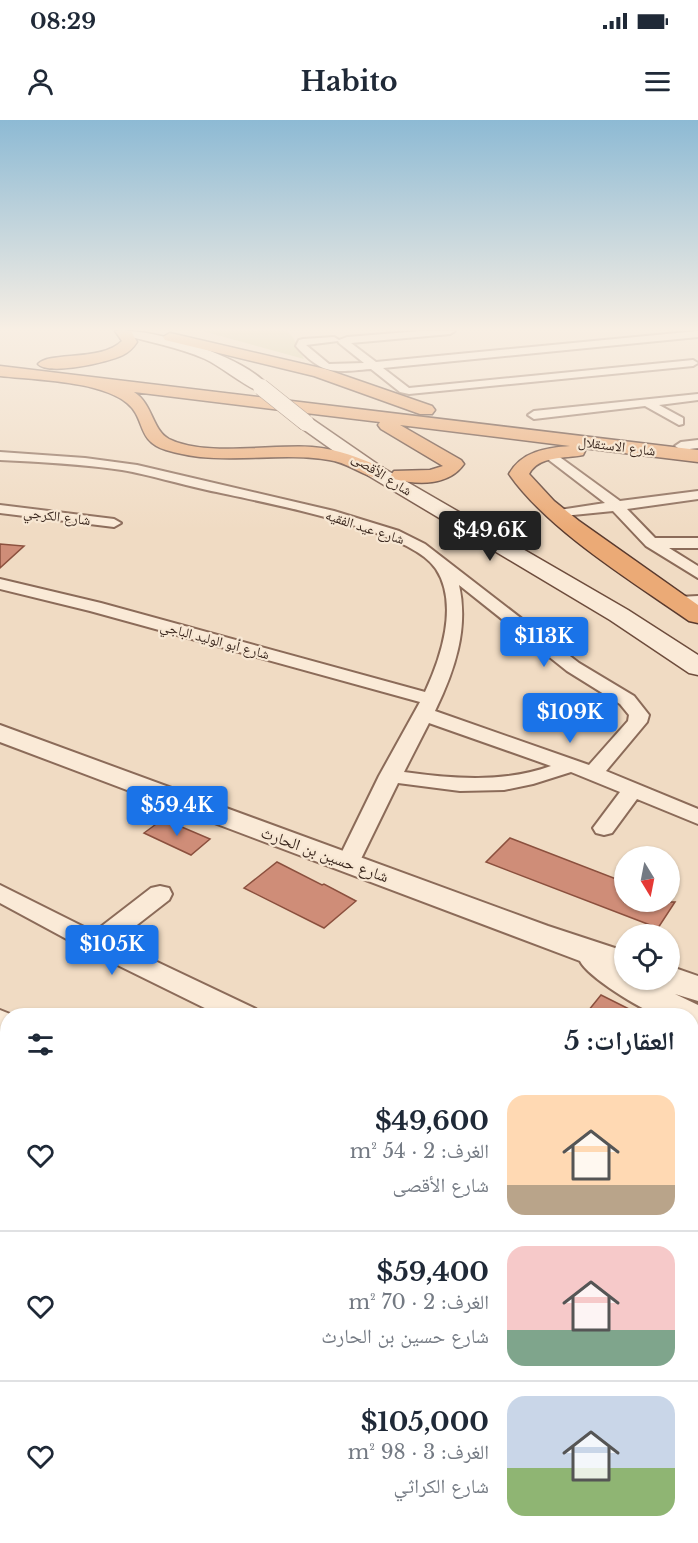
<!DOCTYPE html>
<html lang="ar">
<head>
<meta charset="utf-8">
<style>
	:root { --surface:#fff; --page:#f2f2f3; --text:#1f2937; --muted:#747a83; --line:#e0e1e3; --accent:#1a73e8 }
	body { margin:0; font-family:"Libre Baskerville","Noto Naskh Arabic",serif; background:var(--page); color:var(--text); direction:rtl; height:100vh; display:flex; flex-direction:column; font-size:22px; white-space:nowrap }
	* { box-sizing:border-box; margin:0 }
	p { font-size:20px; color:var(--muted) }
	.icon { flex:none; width:33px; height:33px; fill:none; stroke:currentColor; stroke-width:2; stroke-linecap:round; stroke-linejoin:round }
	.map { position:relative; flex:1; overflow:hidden; direction:ltr }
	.side { position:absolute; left:0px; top:888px; width:699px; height:536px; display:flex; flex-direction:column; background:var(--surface); border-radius:24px 24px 0 0; box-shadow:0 2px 4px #0004; direction:rtl }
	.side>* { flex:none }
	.needle { width:39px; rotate:170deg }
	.tools { position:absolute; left:614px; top:726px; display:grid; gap:12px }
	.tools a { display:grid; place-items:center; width:66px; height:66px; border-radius:50%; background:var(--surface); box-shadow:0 2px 4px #0004; font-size:30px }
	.price { position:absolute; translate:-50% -51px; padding:0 14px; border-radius:6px; background:var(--accent); color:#fff; font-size:20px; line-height:39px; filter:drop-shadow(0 2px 3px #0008) }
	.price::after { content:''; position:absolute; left:50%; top:36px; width:18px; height:14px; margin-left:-9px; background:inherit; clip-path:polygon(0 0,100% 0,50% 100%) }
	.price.current { background:#222; color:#fff }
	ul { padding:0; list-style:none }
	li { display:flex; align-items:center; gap:18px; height:150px; padding:0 24px }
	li+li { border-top:2px solid var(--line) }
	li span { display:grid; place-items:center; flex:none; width:168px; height:120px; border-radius:18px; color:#555 }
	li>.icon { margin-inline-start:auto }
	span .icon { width:72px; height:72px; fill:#fffc; stroke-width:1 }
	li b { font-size:26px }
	h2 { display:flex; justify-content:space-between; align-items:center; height:72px; padding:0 24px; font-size:26px }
	.status { display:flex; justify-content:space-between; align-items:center; height:42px; padding:0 30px; background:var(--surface); direction:ltr }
	.status svg { height:16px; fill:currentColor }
	header { display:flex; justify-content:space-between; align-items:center; height:78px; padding:0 24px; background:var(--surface); font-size:27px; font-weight:700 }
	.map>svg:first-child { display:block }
	.green { fill:#cecb97 }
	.building { fill:#cf8d78; stroke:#8b503e; stroke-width:1.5 }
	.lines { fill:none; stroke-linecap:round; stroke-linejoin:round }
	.minor-casing { stroke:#8b6b59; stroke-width:4 }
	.tertiary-casing { stroke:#8b6b59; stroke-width:4 }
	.secondary-casing { stroke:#6d4c3c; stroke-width:3 }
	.trunk-casing { stroke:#593a2e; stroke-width:3 }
	.minor { fill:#faead7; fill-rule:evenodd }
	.tertiary { fill:#faead7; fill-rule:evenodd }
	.secondary { fill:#faead7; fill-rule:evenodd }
	.trunk { fill:#ebaa76; fill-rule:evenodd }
	.secondary-bridge-casing { stroke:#6d4c3c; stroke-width:17; stroke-linecap:butt }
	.secondary-bridge { stroke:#faead7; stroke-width:16 }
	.labels { text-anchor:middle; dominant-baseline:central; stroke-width:4.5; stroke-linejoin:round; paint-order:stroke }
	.far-street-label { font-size:14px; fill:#3a271e; stroke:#f7e7d3 }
	.street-label { font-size:16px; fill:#3a271e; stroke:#f7e7d3 }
</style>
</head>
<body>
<div class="status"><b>08:29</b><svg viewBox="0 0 49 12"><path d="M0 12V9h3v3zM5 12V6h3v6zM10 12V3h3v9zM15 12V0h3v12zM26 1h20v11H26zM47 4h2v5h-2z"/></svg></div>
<header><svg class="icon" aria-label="menu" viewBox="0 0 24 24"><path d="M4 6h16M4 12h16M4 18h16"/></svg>Habito<svg class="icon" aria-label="person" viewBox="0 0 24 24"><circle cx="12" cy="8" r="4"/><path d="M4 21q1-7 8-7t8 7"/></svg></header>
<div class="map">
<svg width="698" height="1423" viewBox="0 0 698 1423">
	<rect width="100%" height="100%" fill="#f0dbc3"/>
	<!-- green -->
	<path class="green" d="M202 211H287L294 219 304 239Z"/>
	<!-- building -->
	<g class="building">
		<path d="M0 424 24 426 0 448Z"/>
		<path d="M163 699 210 719 191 735 144 713Z"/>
		<path d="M510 718 624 762V782H675L658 808 486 742Z"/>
		<path d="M277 742 322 765 324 764 356 781 324 808 244 768Z"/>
		<path d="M601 875 643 896H584Z"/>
	</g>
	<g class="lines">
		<defs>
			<g id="minor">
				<path d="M421 211H455L450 214 351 223 376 242 698 211V217L383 248 409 268 693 240 698 243 693 246 409 274 400 272 371 249C334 252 323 256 296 226L299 220 303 219 334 217 339 220 347 217ZM338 221 339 223 364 243 329 244 306 225Z"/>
				<path d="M698 274V280L659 285 683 298V304L679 305 645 286 534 299 528 295 534 291Z"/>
				<path d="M698 320V328L681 330 675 326 681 322Z"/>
				<path d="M550 330 620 381 698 371V379L627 389 655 418H698V428H669L698 446V458L646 426 613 391 553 397 551 394 553 391 605 383 545 337 544 334 545 331Z"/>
				<path d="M0 332 85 338 137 345 334 391 399 411 425 424 579 543 634 576 649 595 647 602 606 651 698 689V704L637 679 612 713 604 715 596 713 593 708 620 672 571 652 533 664 504 670 460 671 398 663 357 747 349 749 341 747 337 742 379 656 420 582 90 491 0 469V459L101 483 425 572C441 538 459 484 436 449 410 408 255 381 207 370 179 364 151 355 122 350 82 344 41 342 0 340ZM459 465 567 551 620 584 629 595 628 601 589 645 435 591C454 552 469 509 459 465ZM429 603 551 646C504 663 453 659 404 652Z"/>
				<path d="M0 385 114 399 121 403 114 407 0 393Z"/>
				<path d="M698 476V486L678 487 670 482 678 477Z"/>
				<path d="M0 765 94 812 151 768 160 766 169 768 172 774 169 780 115 822 256 889 259 896H221L87 830 0 783Z"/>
				<path d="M0 890 15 896H8V914L0 912Z"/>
				<path d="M692 1086 698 1088V1117L692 1115Z"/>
				<path d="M692 1146 698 1148V1188L692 1186Z"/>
				<rect x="0" y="1203" width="8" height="34"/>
				<path d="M87 1416H127L128 1423H88Z"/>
				<path d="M442 1416H482L484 1423H444Z"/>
			</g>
			<path id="tertiary" d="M0 605 548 806 624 831V860H649L655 863 653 860H669V846L698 856V881L675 874 698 885V906L692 908V896C681 896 667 898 658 895 640 889 588 857 580 841L0 622Z"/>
			<g id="secondary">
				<path d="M118 211C153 208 247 237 269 267L261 272C247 268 222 247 205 239 179 227 148 222 120 214Z"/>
				<path d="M306 298 312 299 383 348 628 490 698 535V555L689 553 610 500 369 356 300 307 297 303 300 299Z"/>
			</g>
			<g id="trunk">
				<path d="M115 211H131L137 222C133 228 129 232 123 235 109 242 49 256 38 244 50 231 101 242 122 221Z"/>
				<path d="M170 213 325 249 432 286 435 290 432 294H420L314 256 165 220 163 217Z"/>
				<path d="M0 246 698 330V342L583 328 585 331 583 335C565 339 539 335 529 354L554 381 579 401 698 485V503L689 501C633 462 548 410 509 354 522 331 546 328 570 326L400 305 461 340 464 344C449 366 418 365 394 359L391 355 394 351 430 350 443 346 381 309 378 305 380 302 134 272C153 284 152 310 169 319 205 337 272 324 312 327 339 329 359 338 383 348L386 352 383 356 376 358C360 354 346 342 329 340 275 331 220 347 166 330 136 321 146 298 127 283 100 261 36 260 0 256Z"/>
			</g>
		</defs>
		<!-- minor casing -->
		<use href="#minor" class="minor-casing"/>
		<!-- tertiary casing -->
		<use href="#tertiary" class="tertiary-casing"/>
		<!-- secondary casing -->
		<use href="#secondary" class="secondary-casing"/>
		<!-- trunk casing -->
		<use href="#trunk" class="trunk-casing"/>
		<!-- minor -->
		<use href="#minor" class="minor"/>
		<!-- tertiary -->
		<use href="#tertiary" class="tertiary"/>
		<!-- secondary -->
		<use href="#secondary" class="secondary"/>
		<!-- trunk -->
		<use href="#trunk" class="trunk"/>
		<defs>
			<path id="secondary-bridge" d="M261 267 306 303"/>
		</defs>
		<!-- secondary-bridge casing -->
		<use href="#secondary-bridge" class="secondary-bridge-casing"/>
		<!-- secondary-bridge -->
		<use href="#secondary-bridge" class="secondary-bridge"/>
	</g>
	<!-- sky -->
	<linearGradient id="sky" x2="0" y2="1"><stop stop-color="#8dbad4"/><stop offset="0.51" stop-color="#f8efe4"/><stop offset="1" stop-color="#f8efe4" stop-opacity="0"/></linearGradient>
	<rect width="698" height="410" fill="url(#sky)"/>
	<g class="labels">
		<!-- far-street labels -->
		<g class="far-street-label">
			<text transform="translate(617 326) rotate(7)">شارع الاستقلال</text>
			<text transform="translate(382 354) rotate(32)">شارع الأقصى</text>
			<text transform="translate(57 396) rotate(7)">شارع الكرجي</text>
			<text transform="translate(365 407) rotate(18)">شارع عيد الفقيه</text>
			<text transform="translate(215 520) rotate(15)">شارع أبو الوليد الباجي</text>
		</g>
		<!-- street labels -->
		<g class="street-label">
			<text transform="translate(325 734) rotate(20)">شارع حسين بن الحارث</text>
		</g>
	</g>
</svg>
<div class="tools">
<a><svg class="needle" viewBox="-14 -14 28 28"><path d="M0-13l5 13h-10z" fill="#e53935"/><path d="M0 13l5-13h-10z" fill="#747a83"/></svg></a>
<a><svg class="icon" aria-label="locate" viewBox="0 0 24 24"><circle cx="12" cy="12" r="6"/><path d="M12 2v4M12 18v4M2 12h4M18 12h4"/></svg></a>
</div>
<b class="price current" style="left:490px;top:442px">$49.6K</b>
<b class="price" style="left:544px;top:548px">$113K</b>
<b class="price" style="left:570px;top:624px">$109K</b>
<b class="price" style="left:177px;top:717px">$59.4K</b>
<b class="price" style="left:112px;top:856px">$105K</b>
<section class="side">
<h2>العقارات: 5<svg class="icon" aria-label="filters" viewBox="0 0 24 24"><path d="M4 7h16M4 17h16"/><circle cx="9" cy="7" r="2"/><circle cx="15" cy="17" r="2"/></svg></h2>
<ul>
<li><span style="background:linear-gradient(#ffd9b3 75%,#b9a48a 0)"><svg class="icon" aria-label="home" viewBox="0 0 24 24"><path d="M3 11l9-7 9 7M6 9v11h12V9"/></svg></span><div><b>$49,600</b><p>الغرف: 2 · 54 m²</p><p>شارع الأقصى</p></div><svg class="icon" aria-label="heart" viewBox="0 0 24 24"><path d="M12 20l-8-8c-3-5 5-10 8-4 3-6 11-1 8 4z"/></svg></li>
<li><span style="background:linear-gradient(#f6c9c9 70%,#7fa58c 0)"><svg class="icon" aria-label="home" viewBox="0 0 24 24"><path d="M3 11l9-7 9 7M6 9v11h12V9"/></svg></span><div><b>$59,400</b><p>الغرف: 2 · 70 m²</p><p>شارع حسين بن الحارث</p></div><svg class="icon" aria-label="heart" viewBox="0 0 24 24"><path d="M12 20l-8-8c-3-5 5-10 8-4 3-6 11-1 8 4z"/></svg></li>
<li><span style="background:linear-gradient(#c9d6e8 60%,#8fb573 0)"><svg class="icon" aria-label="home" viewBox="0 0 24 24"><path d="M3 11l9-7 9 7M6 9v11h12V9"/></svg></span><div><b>$105,000</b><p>الغرف: 3 · 98 m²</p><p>شارع الكراثي</p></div><svg class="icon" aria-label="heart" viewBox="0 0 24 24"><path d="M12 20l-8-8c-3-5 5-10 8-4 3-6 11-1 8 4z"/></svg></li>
</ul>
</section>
</div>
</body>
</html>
